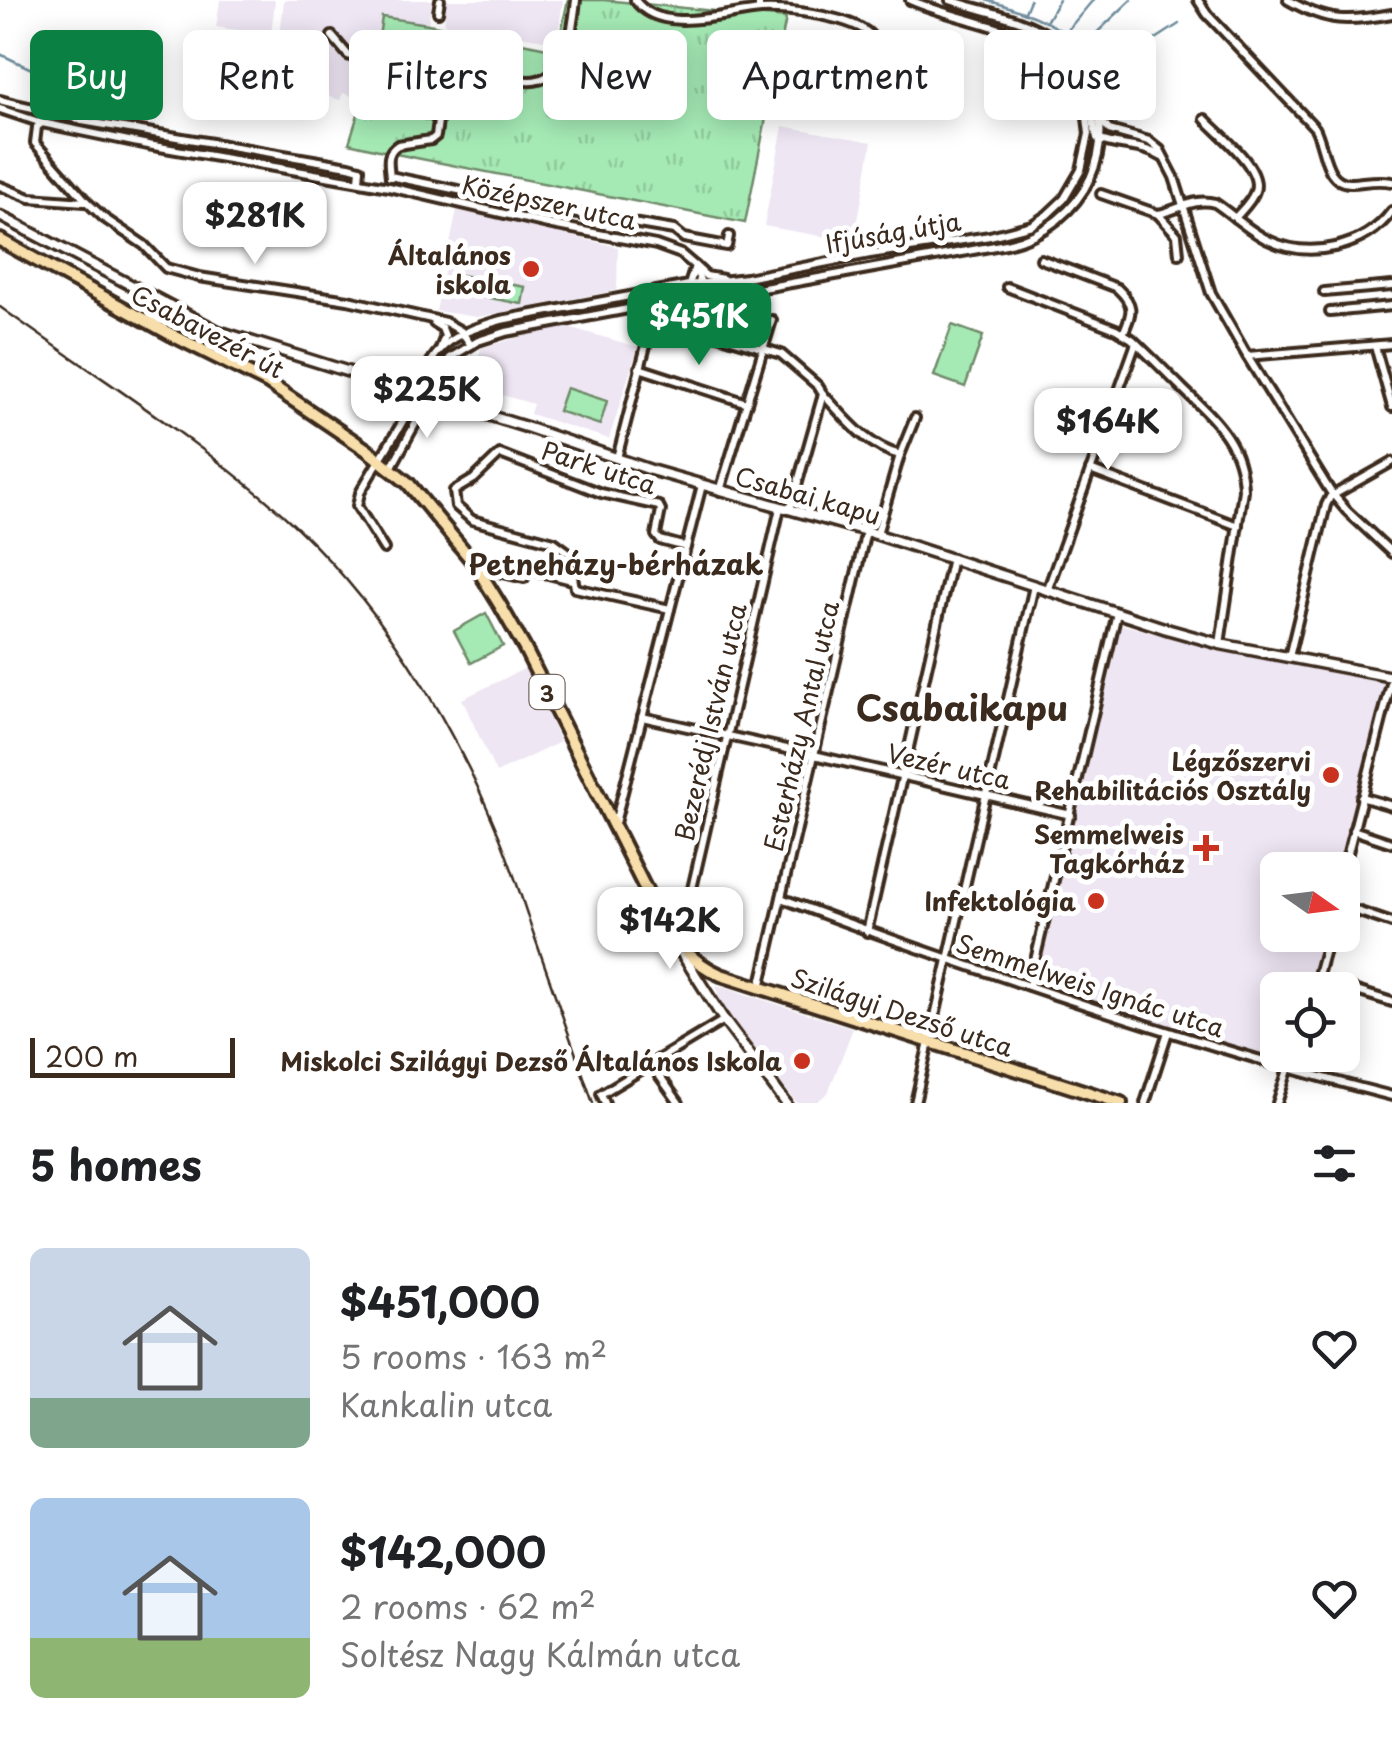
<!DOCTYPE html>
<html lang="en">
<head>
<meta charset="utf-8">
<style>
	:root { --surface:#fff; --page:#f2f2f2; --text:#202124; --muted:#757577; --accent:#0b8043 }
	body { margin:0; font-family:"Playpen Sans",sans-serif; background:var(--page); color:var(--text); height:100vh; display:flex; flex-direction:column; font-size:38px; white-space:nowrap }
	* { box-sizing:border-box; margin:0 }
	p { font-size:32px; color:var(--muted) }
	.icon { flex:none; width:55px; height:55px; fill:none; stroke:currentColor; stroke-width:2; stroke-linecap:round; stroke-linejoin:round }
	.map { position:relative; height:1103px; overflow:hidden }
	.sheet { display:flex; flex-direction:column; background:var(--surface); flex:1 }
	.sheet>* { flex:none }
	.guide { position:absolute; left:30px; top:30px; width:1332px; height:90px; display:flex; gap:20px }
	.needle { width:65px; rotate:104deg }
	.controls { position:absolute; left:1260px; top:852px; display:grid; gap:20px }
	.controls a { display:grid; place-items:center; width:100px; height:100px; border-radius:15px; background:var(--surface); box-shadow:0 5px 25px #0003; font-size:50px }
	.scale { position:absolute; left:30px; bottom:25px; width:205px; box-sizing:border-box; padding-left:10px; border:5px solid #3b2a1e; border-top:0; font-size:28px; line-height:35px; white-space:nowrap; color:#3b2a1e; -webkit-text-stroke:8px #fff; paint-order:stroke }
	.price { position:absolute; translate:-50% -85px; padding:0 22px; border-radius:20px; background:#fff; color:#222; font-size:32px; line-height:65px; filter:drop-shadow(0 2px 5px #0008) }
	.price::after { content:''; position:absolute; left:50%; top:60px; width:30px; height:22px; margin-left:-15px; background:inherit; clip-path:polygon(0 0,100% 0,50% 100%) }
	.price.current { background:var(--accent); color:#fff }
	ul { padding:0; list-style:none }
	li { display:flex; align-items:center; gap:30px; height:250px; padding:0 30px }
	li span { display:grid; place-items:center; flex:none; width:280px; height:200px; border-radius:15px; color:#555 }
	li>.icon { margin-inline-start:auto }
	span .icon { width:120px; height:120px; fill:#fffc; stroke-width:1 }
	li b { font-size:42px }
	h2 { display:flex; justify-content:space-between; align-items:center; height:120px; padding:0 30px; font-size:42px }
	.chip { padding:0 35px; border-radius:15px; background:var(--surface); box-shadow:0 5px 25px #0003; font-size:35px; line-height:90px }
	.chip.current { background:var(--accent); color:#fff }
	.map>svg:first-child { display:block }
	.built { fill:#eee6f3 }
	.green { fill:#a5eab5; stroke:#708a6a; stroke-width:2.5 }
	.park { fill:url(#park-tufts); stroke:#708a6a; stroke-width:2.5 }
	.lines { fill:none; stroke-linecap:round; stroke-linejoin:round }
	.stream { stroke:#6f8d9d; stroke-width:2.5 }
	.minor-casing { stroke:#3b2a1e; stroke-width:14 }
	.tertiary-casing { stroke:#3b2a1e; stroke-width:15 }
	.primary-casing { stroke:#3b2a1e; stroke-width:18 }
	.minor { stroke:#fff; stroke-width:6 }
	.tertiary { stroke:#fff; stroke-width:8 }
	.primary { stroke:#f8deab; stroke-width:10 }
	.rail { stroke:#3b2a1e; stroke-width:2.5 }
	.poi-dot { fill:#c8321e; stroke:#fff; stroke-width:4 }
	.labels { text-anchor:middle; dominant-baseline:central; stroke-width:10; stroke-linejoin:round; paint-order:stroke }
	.shield { fill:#fff; stroke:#766a62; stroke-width:2.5 }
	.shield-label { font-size:22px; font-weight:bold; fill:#3b2a1e }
	.street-label { font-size:25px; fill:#3b2a1e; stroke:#fff }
	.poi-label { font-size:25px; font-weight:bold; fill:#3b2a1e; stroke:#fff; text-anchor:end }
	.neighbourhood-label { font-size:28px; font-weight:bold; fill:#3b2a1e; stroke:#fff }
	.district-label { font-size:35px; font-weight:bold; fill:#3b2a1e; stroke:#fff }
</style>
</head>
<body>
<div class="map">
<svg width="1392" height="1103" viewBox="0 0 1392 1103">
	<defs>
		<pattern id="park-tufts" width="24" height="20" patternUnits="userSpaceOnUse" patternTransform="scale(2.5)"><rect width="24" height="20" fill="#a5eab5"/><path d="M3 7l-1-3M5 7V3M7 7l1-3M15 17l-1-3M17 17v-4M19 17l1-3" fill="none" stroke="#8fc99b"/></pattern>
	</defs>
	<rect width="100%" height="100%" fill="#fff"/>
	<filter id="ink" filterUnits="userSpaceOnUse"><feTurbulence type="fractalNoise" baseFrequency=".01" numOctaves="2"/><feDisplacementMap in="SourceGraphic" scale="20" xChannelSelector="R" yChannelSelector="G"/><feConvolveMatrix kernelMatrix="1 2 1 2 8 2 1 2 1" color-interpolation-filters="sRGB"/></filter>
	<g filter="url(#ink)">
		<!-- built -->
		<g class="built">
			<path d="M220 0H275L271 35 216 27Z"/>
			<path d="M284 0H432L428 24 382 18 376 57 369 58 355 97 343 93 340 100 275 80Z"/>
			<path d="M447 0H563L557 42 444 24Z"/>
			<path d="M783 126 872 142 854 242 764 226Z"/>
			<path d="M457 210 618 247 617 290 477 317 436 311Z"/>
			<path d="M568 327 638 347 609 439 530 414 533 404 471 386 481 348 549 329Z"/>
			<path d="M1120 624 1196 644 1387 681 1336 870H1278V935H1321L1309 990H1278V1055H1291L1286 1067 1144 1022 1036 985Z"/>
			<path d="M526 668 560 742 496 773 462 699Z"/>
			<path d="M716 985 853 1028 828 1093 815 1103H797L723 1012Z"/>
		</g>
		<!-- green -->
		<g class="green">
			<path d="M450 273 525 287 522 304 446 290Z"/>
			<path d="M952 325 983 336 965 387 934 376Z"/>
			<path d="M566 388 607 401 600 425 558 411Z"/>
			<path d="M486 613 503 646 471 663 454 631Z"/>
		</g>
		<!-- park -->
		<path class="park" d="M568 0H604L786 18 745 223 396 154 349 143 376 57 382 17 428 24 557 50Z"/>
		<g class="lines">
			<!-- stream -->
			<g class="stream">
				<path d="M986 0C1036 14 1081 31 1106 81 1113 95 1114 112 1117 127"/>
				<path d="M1025 12 1030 0"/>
				<path d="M1047 20 1059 0"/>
				<path d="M1066 32 1093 0"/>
				<path d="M1082 47 1131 0"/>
				<path d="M0 54 63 84"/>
				<path d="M1102 74 1179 24"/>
				<path d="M1111 90 1134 86"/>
				<path d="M553 204 564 206"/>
			</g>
			<defs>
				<g id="minor">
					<path d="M635 0C661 36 725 13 761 10 785 8 858 17 872 37 878 46 876 57 875 67"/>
					<path d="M759 0V10"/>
					<path d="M910 0C953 19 1008 25 1046 50 1060 59 1069 74 1079 86"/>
					<path d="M1198 0 1207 14 1315 128C1325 146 1324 185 1352 183 1366 182 1378 179 1392 182"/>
					<path d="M1288 0C1328 23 1348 22 1392 14"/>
					<path d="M438 12 440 0"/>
					<path d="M332 36 348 55 371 65 366 94 368 99 398 100 409 109 434 116 438 121 436 136 431 140 398 145C385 153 389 164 390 177"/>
					<path d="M0 100C27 108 56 111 82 121L349 166 360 169 359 181"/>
					<path d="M1090 106 1097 138"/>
					<path d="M0 109 42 123 148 145 389 187 552 225 656 245 681 254 695 266 705 295"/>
					<path d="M435 116C442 99 446 81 456 66 477 64 498 76 519 80 566 90 572 33 576 0"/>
					<path d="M1205 119C1220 135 1263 168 1255 191 1252 201 1242 210 1235 218"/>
					<path d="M1102 121 1109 130 1149 141 1160 150 1174 177 1211 293 1247 356 1330 491 1347 511 1392 553"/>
					<path d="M42 123 37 127 35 143 87 202 104 218 144 245 166 268 199 277 348 300 445 322 461 331 471 345"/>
					<path d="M1098 139C1119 148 1142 144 1162 157"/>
					<path d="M390 176 555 210 674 230 684 238 727 246 729 236"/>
					<path d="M0 186 30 198 85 202"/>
					<path d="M1101 194 1158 214 1177 235 1179 254"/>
					<path d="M1158 214C1180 210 1193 197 1215 203 1233 215 1249 231 1268 240 1309 260 1365 248 1392 211"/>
					<path d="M1041 259 1117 288C1136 306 1132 312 1123 334"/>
					<path d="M689 285 695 266 706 276 723 279"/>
					<path d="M1007 287 1116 329 1132 339C1150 356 1167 373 1184 390 1215 420 1242 443 1243 490L1220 644"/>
					<path d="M1324 292 1392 286"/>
					<path d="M1330 312 1392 306"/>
					<path d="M150 320 186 315"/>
					<path d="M434 323 442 328 445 336 440 349"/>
					<path d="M695 328 781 354 818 386 823 394C846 419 866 446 900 455"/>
					<path d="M1375 346 1392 407"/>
					<path d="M1247 356 1392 344"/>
					<path d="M639 368 747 403"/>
					<path d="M617 458 651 326"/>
					<path d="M391 468 424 408 433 384 450 358 478 341 506 332 644 306 747 291 1006 244C1085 227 1127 141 1082 71 1074 59 1063 46 1051 37 1022 17 982 11 950 0"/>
					<path d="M1090 470 1238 526"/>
					<path d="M720 491 772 320"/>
					<path d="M790 510 823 394"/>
					<path d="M877 534 900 455 915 418"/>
					<path d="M384 549 357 506 360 493C376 463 396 436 411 406 420 388 425 366 439 351 454 334 480 326 501 320L689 285 746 278 870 254 990 236 1032 225 1047 215 1064 199 1081 170 1089 134 1085 102 1078 85"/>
					<path d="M524 578 499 572 498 565 505 563 572 580"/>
					<path d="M1047 591 1136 343"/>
					<path d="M670 609 575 588 569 553 554 542 472 520 456 506 454 491 474 479 500 454 601 493 659 506 661 510 656 535 660 540 686 547"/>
					<path d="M1289 657 1326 505 1330 497 1392 462"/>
					<path d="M642 717 814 755 1071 815"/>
					<path d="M1361 797 1392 806"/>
					<path d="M615 823 702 485"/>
					<path d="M1353 830 1392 843"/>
					<path d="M1342 876 1392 680"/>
					<path d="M781 898C871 933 963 964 1055 995 1167 1032 1277 1067 1392 1096"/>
					<path d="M1342 906 1392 923"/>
					<path d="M867 932 952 558"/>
					<path d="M679 945 780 508"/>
					<path d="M1318 979 1392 1002"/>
					<path d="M1029 986 1117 613"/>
					<path d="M760 988 866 531"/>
					<path d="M1314 990 1329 935"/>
					<path d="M651 1064 679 1103"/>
					<path d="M605 1103 601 1094 724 1020"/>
					<path d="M915 1103 1034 586"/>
					<path d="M1145 1103 1168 1032"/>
					<path d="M1277 1103 1293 1055"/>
				</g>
				<g id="tertiary">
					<path d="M0 216 218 331 529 428 654 471 866 531 1170 630 1220 644 1392 677"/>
					<path d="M677 946 724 1020 786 1103"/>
				</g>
				<path id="primary" d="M0 240 174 336 268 383 367 450 408 483 474 563 500 605 524 647 653 904C670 934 687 961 721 975L1121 1103"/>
			</defs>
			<!-- minor casing -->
			<use href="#minor" class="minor-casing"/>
			<!-- tertiary casing -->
			<use href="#tertiary" class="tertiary-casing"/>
			<!-- primary casing -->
			<use href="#primary" class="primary-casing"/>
			<!-- minor -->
			<use href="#minor" class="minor"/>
			<!-- tertiary -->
			<use href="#tertiary" class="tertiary"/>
			<!-- primary -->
			<use href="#primary" class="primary"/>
			<!-- rail -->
			<path class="rail" d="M0 307C94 375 194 436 281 513 376 597 449 715 497 831 512 866 523 903 535 938 554 993 574 1048 593 1103"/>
		</g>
	</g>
	<!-- markers -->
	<g class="poi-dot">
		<circle cx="531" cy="269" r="10"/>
		<circle cx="1331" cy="775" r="10"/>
		<path d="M1201 833h10v10h10v10h-10v10h-10v-10h-10v-10h10z"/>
		<circle cx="1096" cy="901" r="10"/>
		<circle cx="802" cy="1061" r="10"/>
	</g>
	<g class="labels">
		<!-- shield labels -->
		<rect class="shield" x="529.5" y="675" width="35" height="34" rx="8"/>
		<g class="shield-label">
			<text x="547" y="692">3</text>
		</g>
		<!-- street labels -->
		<g class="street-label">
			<text transform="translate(549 202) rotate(12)">Középszer utca</text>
			<text transform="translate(893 232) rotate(-10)">Ifjúság útja</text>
			<text transform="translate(208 331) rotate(28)">Csabavezér út</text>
			<text transform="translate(599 467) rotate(18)">Park utca</text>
			<text transform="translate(808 495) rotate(16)">Csabai kapu</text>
			<text transform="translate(710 722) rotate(-77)">Bezerédj István utca</text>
			<text transform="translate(801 726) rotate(-77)">Esterházy Antal utca</text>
			<text transform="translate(949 766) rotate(13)">Vezér utca</text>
			<text transform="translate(1090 985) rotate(18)">Semmelweis Ignác utca</text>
			<text transform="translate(902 1012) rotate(18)">Szilágyi Dezső utca</text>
		</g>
		<!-- poi labels -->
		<g class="poi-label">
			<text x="511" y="255">Általános<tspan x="511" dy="29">iskola</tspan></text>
			<text x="1311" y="761">Légzőszervi<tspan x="1311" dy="29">Rehabilitációs Osztály</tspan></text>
			<text x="1184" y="834">Semmelweis<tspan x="1184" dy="29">Tagkórház</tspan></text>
			<text x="1076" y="901">Infektológia</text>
			<text x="782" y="1061">Miskolci Szilágyi Dezső Általános Iskola</text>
		</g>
		<!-- neighbourhood labels -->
		<g class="neighbourhood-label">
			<text x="616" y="563">Petneházy-bérházak</text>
		</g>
		<!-- district labels -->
		<g class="district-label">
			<text x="962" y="706">Csabaikapu</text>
		</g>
	</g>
</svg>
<div class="controls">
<a><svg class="needle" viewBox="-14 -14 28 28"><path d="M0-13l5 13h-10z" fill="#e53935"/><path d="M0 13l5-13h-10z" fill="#757577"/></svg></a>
<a><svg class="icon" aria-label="locate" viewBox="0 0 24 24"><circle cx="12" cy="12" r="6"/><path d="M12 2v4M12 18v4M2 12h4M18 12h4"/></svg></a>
</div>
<div class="scale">200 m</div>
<b class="price" style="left:255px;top:267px">$281K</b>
<b class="price current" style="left:699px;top:368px">$451K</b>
<b class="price" style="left:427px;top:441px">$225K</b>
<b class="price" style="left:1108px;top:473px">$164K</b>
<b class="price" style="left:670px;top:972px">$142K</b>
<div class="guide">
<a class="chip current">Buy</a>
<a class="chip">Rent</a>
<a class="chip">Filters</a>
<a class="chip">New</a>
<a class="chip">Apartment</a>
<a class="chip">House</a>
</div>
</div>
<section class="sheet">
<h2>5 homes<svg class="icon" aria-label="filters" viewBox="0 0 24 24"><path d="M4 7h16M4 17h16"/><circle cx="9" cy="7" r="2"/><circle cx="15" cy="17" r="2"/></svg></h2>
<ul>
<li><span style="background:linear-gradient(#c9d6e8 75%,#7fa58c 0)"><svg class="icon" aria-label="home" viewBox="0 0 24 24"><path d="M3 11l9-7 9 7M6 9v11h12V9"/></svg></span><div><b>$451,000</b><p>5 rooms · 163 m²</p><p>Kankalin utca</p></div><svg class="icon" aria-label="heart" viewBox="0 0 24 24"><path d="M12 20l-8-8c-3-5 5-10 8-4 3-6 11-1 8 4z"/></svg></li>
<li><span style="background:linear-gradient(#a9c7e8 70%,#8fb573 0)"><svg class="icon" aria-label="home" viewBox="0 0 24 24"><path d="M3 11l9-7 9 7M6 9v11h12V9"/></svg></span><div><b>$142,000</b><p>2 rooms · 62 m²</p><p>Soltész Nagy Kálmán utca</p></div><svg class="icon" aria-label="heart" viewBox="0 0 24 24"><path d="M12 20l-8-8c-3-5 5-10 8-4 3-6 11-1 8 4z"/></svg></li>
</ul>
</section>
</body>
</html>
